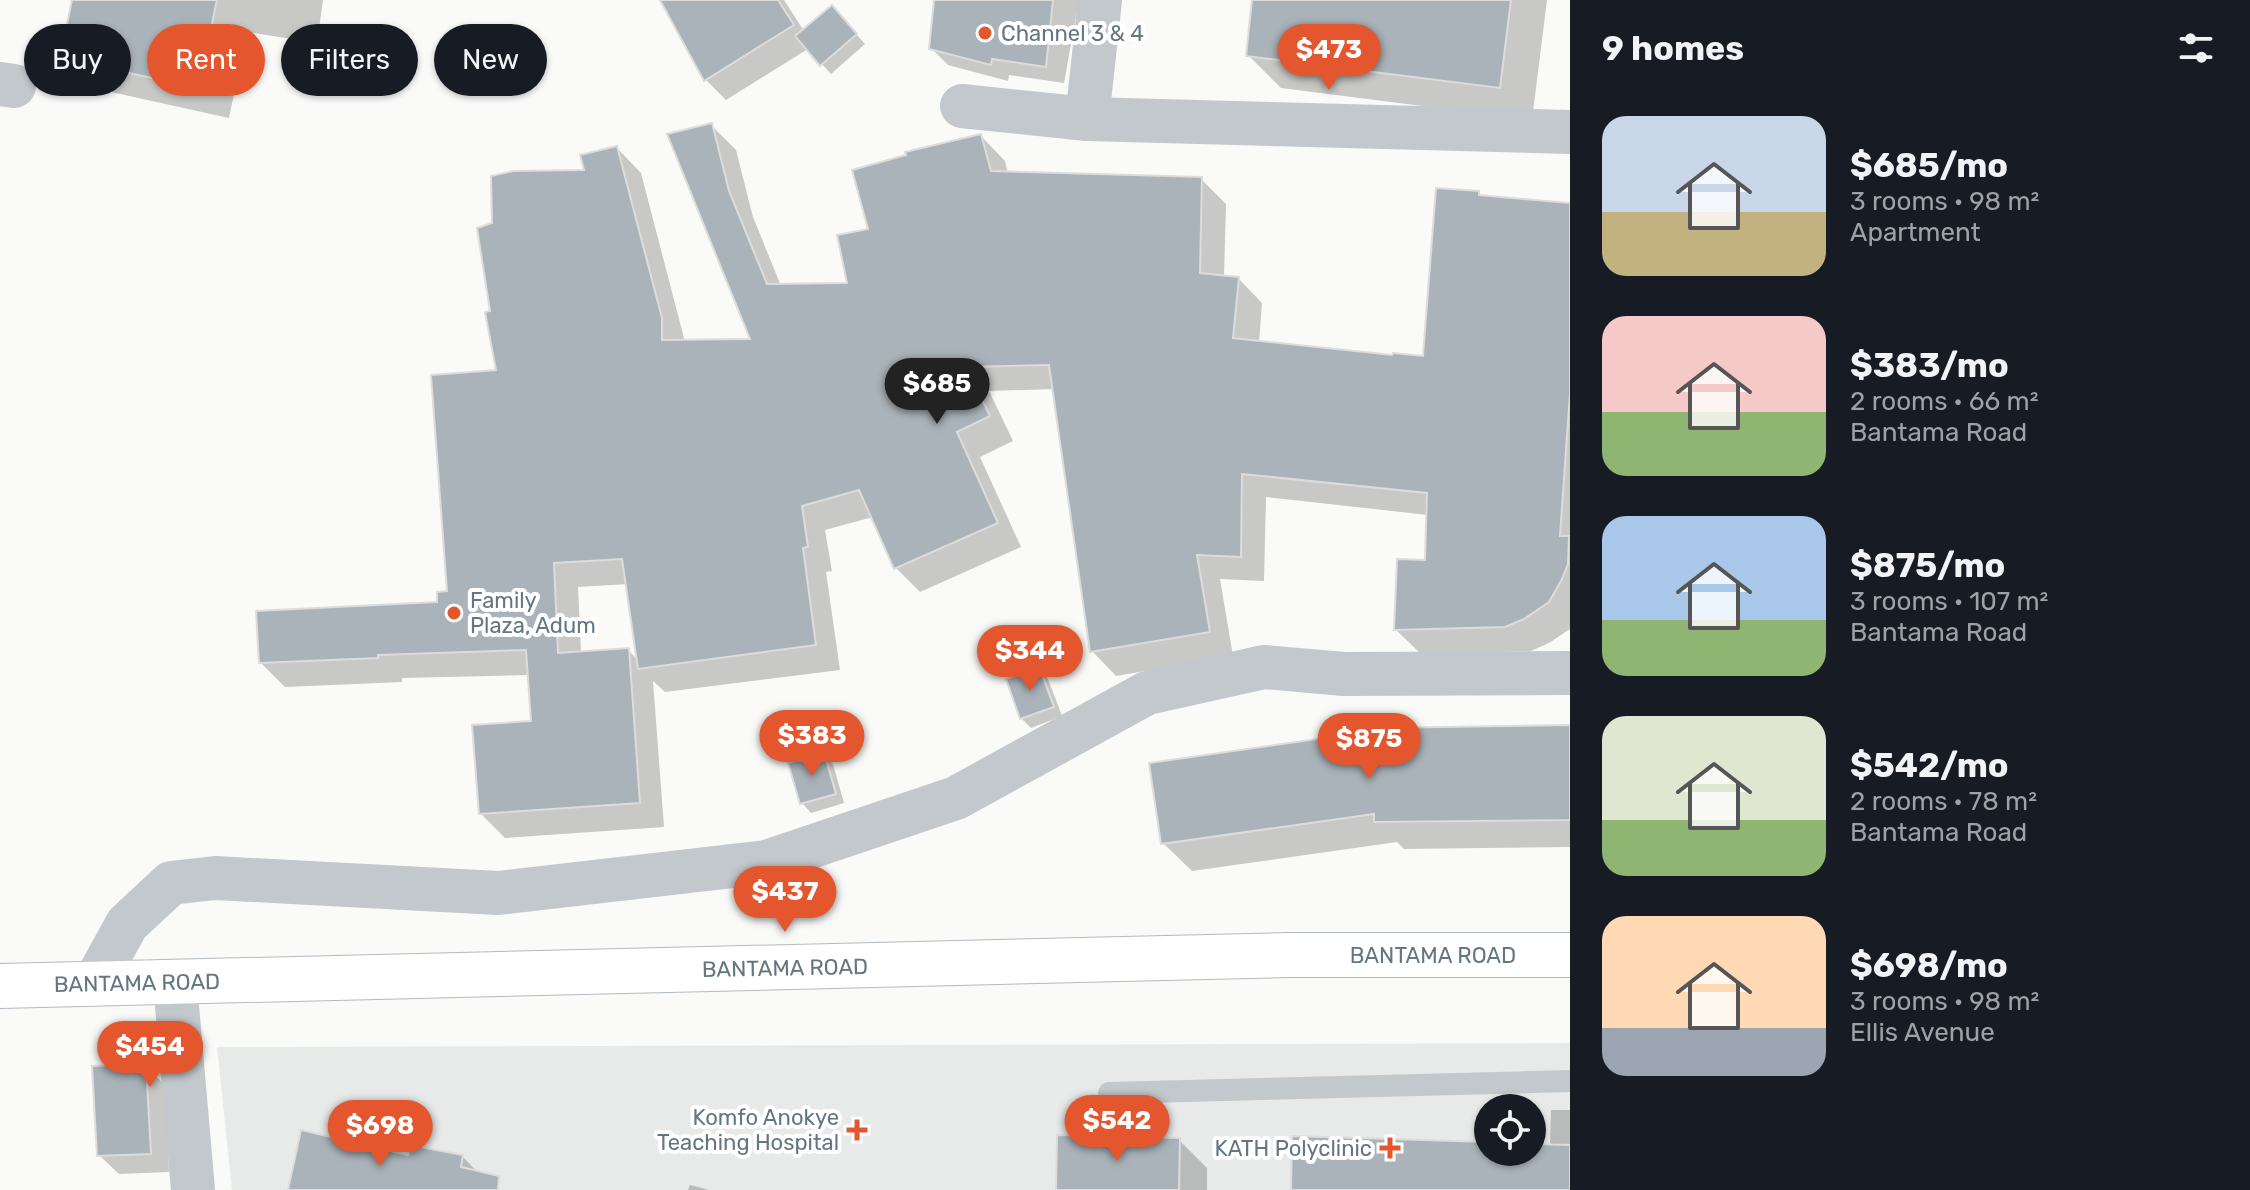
<!DOCTYPE html>
<html lang="en">
<head>
<meta charset="utf-8">
<style>
	:root { --surface:#171b24; --page:#20242c; --text:#f1f3f6; --muted:#9ea1a6; --accent:#e4572e }
	body { margin:0; font-family:Rubik,sans-serif; background:var(--page); color:var(--text); height:100vh; display:flex; flex-direction:column; font-size:30px; white-space:nowrap }
	* { box-sizing:border-box; margin:0 }
	p { font-size:26px; color:var(--muted) }
	.icon { flex:none; width:44px; height:44px; fill:none; stroke:currentColor; stroke-width:2; stroke-linecap:round; stroke-linejoin:round }
	.map { position:relative; flex:1; overflow:hidden }
	.sheet { display:flex; flex-direction:column; background:var(--surface); width:680px }
	.sheet>* { flex:none }
	.banner { position:absolute; left:24px; top:24px; width:760px; height:72px; display:flex; gap:16px }
	.fabs { position:absolute; left:1474px; top:1094px; display:grid; gap:16px }
	.fabs a { display:grid; place-items:center; width:72px; height:72px; border-radius:50%; background:var(--surface); box-shadow:0 2px 6px #0004; font-size:40px }
	.price { position:absolute; translate:-50% -68px; padding:0 18px; border-radius:28px; background:var(--accent); color:#fff; font-size:26px; line-height:52px; filter:drop-shadow(0 2px 4px #0008) }
	.price::after { content:''; position:absolute; left:50%; top:48px; width:24px; height:18px; margin-left:-12px; background:inherit; clip-path:polygon(0 0,100% 0,50% 100%) }
	.price.selected { background:#222; color:#fff }
	ul { padding:0; list-style:none }
	li { display:flex; align-items:center; gap:24px; height:200px; padding:0 32px }
	li span { display:grid; place-items:center; flex:none; width:224px; height:160px; border-radius:24px; color:#555 }
	li>.icon { margin-inline-start:auto }
	span .icon { width:96px; height:96px; fill:#fffc; stroke-width:1 }
	li b { font-size:34px }
	h2 { display:flex; justify-content:space-between; align-items:center; height:96px; padding:0 32px; font-size:34px }
	.chip { padding:0 28px; border-radius:36px; background:var(--surface); box-shadow:0 2px 6px #0004; font-size:28px; line-height:72px }
	.chip.selected { background:var(--accent); color:#fff }
	main { display:flex; flex:1; min-height:0 }
	.map>svg:first-child { display:block }
	.built { fill:#e8e9e9; fill-rule:evenodd }
	.shadow { fill:#0003; fill-rule:evenodd }
	.building { fill:#aab3b9; stroke:#dcdcda; stroke-width:2 }
	.lines { fill:none; stroke-linecap:round; stroke-linejoin:round }
	.secondary-casing { stroke:#b3babf; stroke-width:46 }
	.service { stroke:#c3c8cc; stroke-width:22 }
	.minor { stroke:#c3c8cc; stroke-width:44 }
	.tertiary { stroke:#c3c8cc; stroke-width:44 }
	.secondary { stroke:#fff; stroke-width:44 }
	.poi-dot { fill:#e4572e; stroke:#fff; stroke-width:3 }
	.labels { text-anchor:middle; dominant-baseline:central; stroke-width:8; stroke-linejoin:round; paint-order:stroke }
	.poi-label { font-size:22px; fill:#657683; stroke:#fff; text-anchor:start }
	.street-label { font-size:22px; fill:#657683; stroke:#fff }
</style>
</head>
<body>
<main>
<div class="map">
<svg width="1570" height="1190" viewBox="0 0 1570 1190">
	<rect width="100%" height="100%" fill="#fafaf8"/>
	<!-- built -->
	<path class="built" d="M1570 1043V1190H232L217 1047ZM1488 1108H1532V1152H1488Z"/>
	<!-- shadow -->
	<g class="shadow">
		<path d="M74 0H323L317 43 247 32 229 118 93 88 62 57Z"/>
		<path d="M662 0H784L804 31 841 17 865 44 831 74 808 49 726 100 706 80Z"/>
		<path d="M934 0H1079L1064 83 1009 75 1008 81 948 65 931 48Z"/>
		<path d="M1254 0H1547L1532 120 1281 88 1248 55Z"/>
		<path d="M711 125 736 150 753 217 781 286 850 285 871 230 981 136 1005 161 1008 174 1201 179 1226 204 1224 277 1238 278 1262 303 1259 343 1394 357 1424 358 1478 193 1483 198 1570 211V629L1549 643 1531 651 1421 654 1396 630 1426 562 1428 515 1266 497 1264 581 1220 579 1233 656 1116 676 1092 651 1055 389 989 391 1013 441 980 457 1021 547 920 592 896 568 873 517 825 530 832 571 826 572 840 670 665 692 653 681 664 827 505 838 481 814 533 723 530 675 402 678V682L285 687 261 663 439 604 449 593 499 372 492 312 494 225 587 172 617 148 641 173 685 342 753 341ZM628 584 639 661 628 650 581 653 578 587Z"/>
		<path d="M1039 669 1048 679 1062 716 1031 728 1021 718Z"/>
		<path d="M1570 727V847L1404 849 1397 842 1192 871 1163 843Z"/>
		<path d="M824 755 833 764 844 803 811 813 802 803Z"/>
		<path d="M146 1066 165 1085 169 1172 119 1174 99 1155Z"/>
		<path d="M1551 1110H1570V1190H1293L1488 1144V1152H1532V1146H1550Z"/>
		<path d="M1179 1140 1207 1168V1190H1058Z"/>
		<path d="M462 1156 490 1185 489 1190H290L410 1157Z"/>
		<path d="M690 1185 709 1190H688Z"/>
	</g>
	<!-- building -->
	<g class="building">
		<path d="M72 0H217L198 88 60 58Z"/>
		<path d="M660 0H778L794 25 704 81Z"/>
		<path d="M934 0H1053L1046 67 992 59 991 65 929 49Z"/>
		<path d="M1252 0H1511L1500 88 1246 56Z"/>
		<path d="M832 5 857 34 820 66 795 36Z"/>
		<path d="M712 123 729 191 767 284 847 283 837 235 868 229 852 170 906 155 905 152 981 134 991 171 1202 177 1200 273 1239 277 1233 338 1392 355 1393 353 1423 356 1436 188 1479 191V195L1570 203V393L1560 536H1569L1568 564 1562 579 1549 602 1524 619 1505 627 1394 630 1397 559 1425 560 1427 493 1242 474 1241 557 1197 555 1210 632 1090 652 1049 365 966 367 990 416 957 432 998 523 894 569 859 490 802 506 808 547 803 548 816 645 638 669 622 559 554 563 558 653 629 648 640 803 479 814 472 725 531 721 526 650 378 655V658L259 663 256 611 437 602V592L447 591 431 375 496 370 485 312 490 311 477 228 492 223 491 176 513 171 584 170 580 155 617 146 662 318V340L750 339 667 134Z"/>
		<path d="M1039 667 1054 707 1020 719 1006 679Z"/>
		<path d="M1570 725V820L1374 822V814L1161 844 1149 763 1373 731V728Z"/>
		<path d="M824 752 836 794 800 804 788 763Z"/>
		<path d="M146 1064 151 1154 97 1156 92 1066Z"/>
		<path d="M301 1130 408 1155 410 1145 463 1155 461 1167 499 1176 498 1190H288Z"/>
		<path d="M1057 1135 1180 1138 1179 1190H1056Z"/>
		<path d="M1292 1136 1488 1142V1152H1532V1144L1570 1145V1190H1291Z"/>
	</g>
	<g class="lines">
		<defs>
			<path id="secondary" d="M0 986 1289 955H1570"/>
		</defs>
		<!-- secondary casing -->
		<use href="#secondary" class="secondary-casing"/>
		<!-- service -->
		<path class="service" d="M1109 1093 1570 1081"/>
		<!-- minor -->
		<g class="minor">
			<path d="M0 84 14 86"/>
			<path d="M962 106 1087 119 1570 132"/>
			<path d="M1087 119 1100 0"/>
			<path d="M94 984 127 924 171 883 215 878 498 893 766 862 956 798 1147 693 1264 667 1344 674 1570 673"/>
		</g>
		<!-- tertiary -->
		<path class="tertiary" d="M175 983 193 1190"/>
		<!-- secondary -->
		<use href="#secondary" class="secondary"/>
	</g>
	<!-- markers -->
	<g class="poi-dot">
		<circle cx="985" cy="33" r="8"/>
		<circle cx="454" cy="613" r="8"/>
		<path d="M853 1118h8v8h8v8h-8v8h-8v-8h-8v-8h8z"/>
		<path d="M1386 1136h8v8h8v8h-8v8h-8v-8h-8v-8h8z"/>
	</g>
	<g class="labels">
		<!-- poi labels -->
		<g class="poi-label">
			<text x="1001" y="33">Channel 3 &amp; 4</text>
			<text x="470" y="600">Family<tspan x="470" dy="25">Plaza, Adum</tspan></text>
			<text x="839" y="1117" text-anchor="end">Komfo Anokye<tspan x="839" dy="25">Teaching Hospital</tspan></text>
			<text x="1372" y="1148" text-anchor="end">KATH Polyclinic</text>
		</g>
		<!-- street labels -->
		<g class="street-label">
			<text x="1433" y="955">BANTAMA ROAD</text>
			<text transform="translate(785 968) rotate(-1)">BANTAMA ROAD</text>
			<text transform="translate(137 983) rotate(-1)">BANTAMA ROAD</text>
		</g>
	</g>
</svg>
<div class="fabs">
<a><svg class="icon" aria-label="locate" viewBox="0 0 24 24"><circle cx="12" cy="12" r="6"/><path d="M12 2v4M12 18v4M2 12h4M18 12h4"/></svg></a>
</div>
<b class="price" style="left:1329px;top:92px">$473</b>
<b class="price selected" style="left:937px;top:426px">$685</b>
<b class="price" style="left:1030px;top:693px">$344</b>
<b class="price" style="left:812px;top:778px">$383</b>
<b class="price" style="left:1369px;top:781px">$875</b>
<b class="price" style="left:785px;top:934px">$437</b>
<b class="price" style="left:150px;top:1089px">$454</b>
<b class="price" style="left:1117px;top:1163px">$542</b>
<b class="price" style="left:380px;top:1168px">$698</b>
<div class="banner">
<a class="chip">Buy</a>
<a class="chip selected">Rent</a>
<a class="chip">Filters</a>
<a class="chip">New</a>
</div>
</div>
<section class="sheet">
<h2>9 homes<svg class="icon" aria-label="filters" viewBox="0 0 24 24"><path d="M4 7h16M4 17h16"/><circle cx="9" cy="7" r="2"/><circle cx="15" cy="17" r="2"/></svg></h2>
<ul>
<li><span style="background:linear-gradient(#c9d6e8 60%,#c2b280 0)"><svg class="icon" aria-label="home" viewBox="0 0 24 24"><path d="M3 11l9-7 9 7M6 9v11h12V9"/></svg></span><div><b>$685/mo</b><p>3 rooms · 98 m²</p><p>Apartment</p></div></li>
<li><span style="background:linear-gradient(#f6c9c9 60%,#8fb573 0)"><svg class="icon" aria-label="home" viewBox="0 0 24 24"><path d="M3 11l9-7 9 7M6 9v11h12V9"/></svg></span><div><b>$383/mo</b><p>2 rooms · 66 m²</p><p>Bantama Road</p></div></li>
<li><span style="background:linear-gradient(#a9c7e8 65%,#8fb573 0)"><svg class="icon" aria-label="home" viewBox="0 0 24 24"><path d="M3 11l9-7 9 7M6 9v11h12V9"/></svg></span><div><b>$875/mo</b><p>3 rooms · 107 m²</p><p>Bantama Road</p></div></li>
<li><span style="background:linear-gradient(#dfe7d0 65%,#8fb573 0)"><svg class="icon" aria-label="home" viewBox="0 0 24 24"><path d="M3 11l9-7 9 7M6 9v11h12V9"/></svg></span><div><b>$542/mo</b><p>2 rooms · 78 m²</p><p>Bantama Road</p></div></li>
<li><span style="background:linear-gradient(#ffd9b3 70%,#9aa5b1 0)"><svg class="icon" aria-label="home" viewBox="0 0 24 24"><path d="M3 11l9-7 9 7M6 9v11h12V9"/></svg></span><div><b>$698/mo</b><p>3 rooms · 98 m²</p><p>Ellis Avenue</p></div></li>
</ul>
</section>
</main>
</body>
</html>
